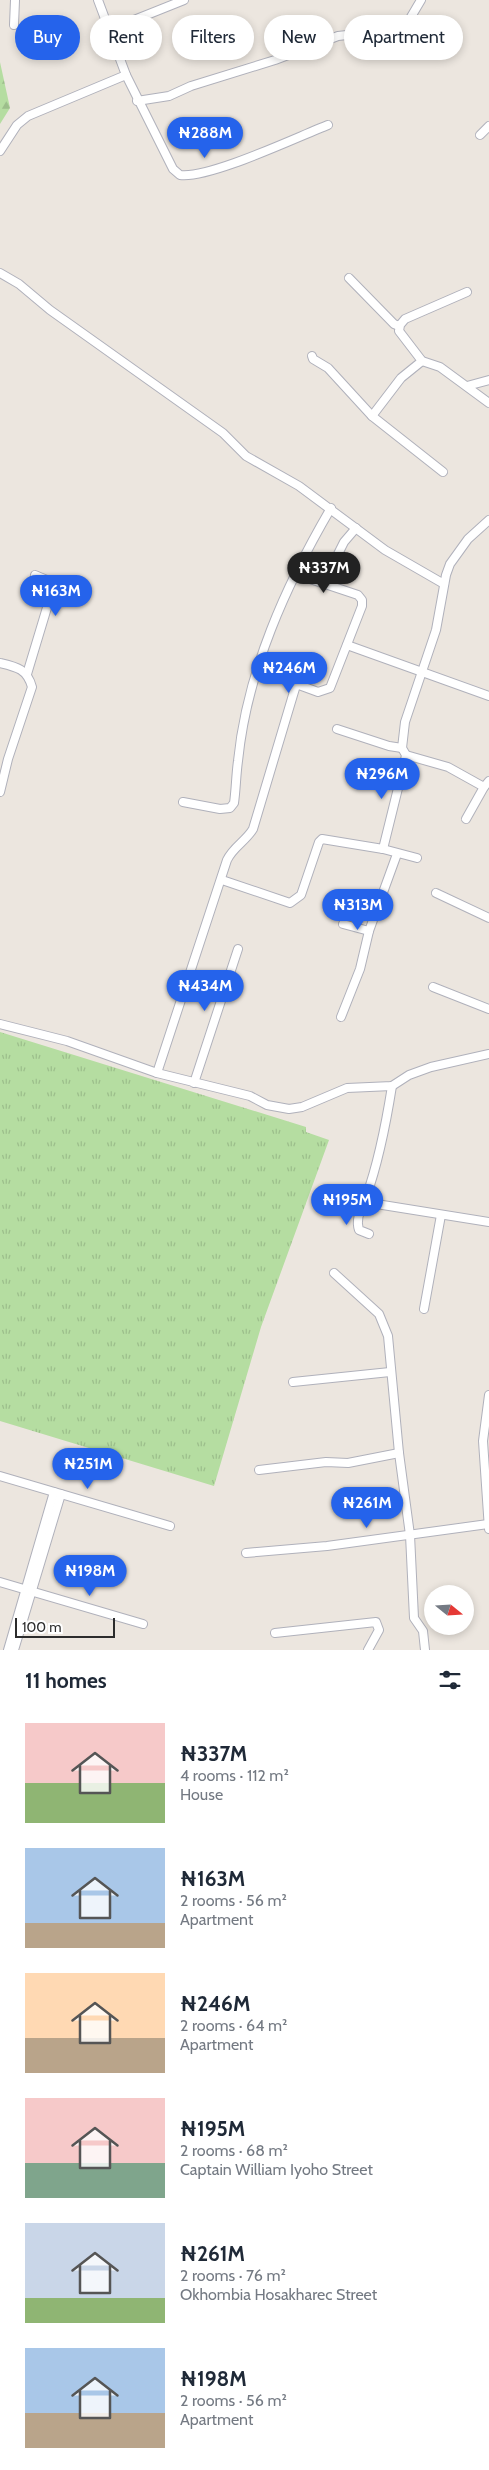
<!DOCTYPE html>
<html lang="en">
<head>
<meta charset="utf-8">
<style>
	:root { --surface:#fff; --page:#f6f6f7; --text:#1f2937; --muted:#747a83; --accent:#2563eb }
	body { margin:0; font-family:Cabin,sans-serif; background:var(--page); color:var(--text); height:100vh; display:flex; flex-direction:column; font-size:19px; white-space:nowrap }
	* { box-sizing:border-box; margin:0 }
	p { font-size:16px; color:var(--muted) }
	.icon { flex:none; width:28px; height:28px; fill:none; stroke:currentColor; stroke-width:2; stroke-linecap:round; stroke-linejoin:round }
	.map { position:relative; height:1650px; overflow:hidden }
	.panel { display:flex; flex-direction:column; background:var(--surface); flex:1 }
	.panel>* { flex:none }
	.top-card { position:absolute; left:15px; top:15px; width:460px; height:45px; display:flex; gap:10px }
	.needle { width:32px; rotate:108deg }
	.controls { position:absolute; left:424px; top:1585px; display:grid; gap:10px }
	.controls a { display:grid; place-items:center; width:50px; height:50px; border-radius:50%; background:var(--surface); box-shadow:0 2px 8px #0003; font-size:25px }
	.scale { position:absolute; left:15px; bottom:12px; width:100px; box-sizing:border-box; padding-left:5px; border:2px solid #2c2c2c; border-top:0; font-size:14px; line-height:18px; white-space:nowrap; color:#2c2c2c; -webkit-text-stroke:4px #fff; paint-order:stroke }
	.price { position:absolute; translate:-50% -42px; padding:0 11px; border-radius:18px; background:var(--accent); color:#fff; font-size:16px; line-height:32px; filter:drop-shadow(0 1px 2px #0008) }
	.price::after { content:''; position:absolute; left:50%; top:30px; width:15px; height:11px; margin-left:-8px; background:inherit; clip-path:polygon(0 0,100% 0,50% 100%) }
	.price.selected { background:#222; color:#fff }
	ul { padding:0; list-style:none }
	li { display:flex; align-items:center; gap:15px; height:125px; padding:0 25px }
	li span { display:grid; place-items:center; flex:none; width:140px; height:100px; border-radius:0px; color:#555 }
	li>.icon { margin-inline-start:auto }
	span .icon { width:60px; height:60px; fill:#fffc; stroke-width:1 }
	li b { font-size:21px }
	h2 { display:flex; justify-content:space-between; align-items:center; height:60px; padding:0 25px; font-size:21px }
	.chip { padding:0 18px; border-radius:22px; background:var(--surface); box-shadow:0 2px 8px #0003; font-size:18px; line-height:45px }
	.chip.selected { background:var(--accent); color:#fff }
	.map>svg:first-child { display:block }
	.grass { fill:url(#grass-tufts) }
	.forest { fill:url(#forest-firs) }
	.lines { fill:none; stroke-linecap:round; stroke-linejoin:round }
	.minor-casing { stroke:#b0b1bb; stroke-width:10 }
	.minor { stroke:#fff; stroke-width:8 }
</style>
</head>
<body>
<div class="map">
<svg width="489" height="1650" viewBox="0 0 489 1650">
	<defs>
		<pattern id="grass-tufts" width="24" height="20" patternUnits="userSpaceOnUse" patternTransform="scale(1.25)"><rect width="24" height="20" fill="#b5dda1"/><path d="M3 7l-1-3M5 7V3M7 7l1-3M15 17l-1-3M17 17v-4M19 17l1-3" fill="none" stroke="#9cbe8b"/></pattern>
		<pattern id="forest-firs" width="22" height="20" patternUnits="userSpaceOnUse" patternTransform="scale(1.25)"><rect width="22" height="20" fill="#b5dda1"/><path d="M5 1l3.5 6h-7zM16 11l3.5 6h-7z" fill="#9cbe8b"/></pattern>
	</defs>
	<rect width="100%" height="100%" fill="#ece6df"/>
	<!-- grass -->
	<path class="grass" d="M0 1032 306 1127V1132L329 1140 261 1327 214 1486 0 1421Z"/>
	<!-- forest -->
	<path class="forest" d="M0 62 10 108 0 124Z"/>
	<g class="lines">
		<defs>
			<g id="minor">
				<path d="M14 25 15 0"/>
				<path d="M109 30 184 0"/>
				<path d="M126 75 173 169 180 175C209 179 297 137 328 125"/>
				<path d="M137 101 169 96 191 86 275 60 338 36 365 33 408 22 421 0"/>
				<path d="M480 135 489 126"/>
				<path d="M0 151 17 125 28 116 126 75 98 0"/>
				<path d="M0 273 19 284 50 310 223 433 246 456 299 486 385 550 444 584"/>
				<path d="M349 278 394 324 399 326"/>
				<path d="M467 292 405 319 400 325 399 331 422 361 440 367 489 403"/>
				<path d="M312 356 313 359 328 368 372 416 443 472"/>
				<path d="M467 386 489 380"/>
				<path d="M372 416 401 378 422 361"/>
				<path d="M324 582 344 542 356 528"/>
				<path d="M347 645 489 696"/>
				<path d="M0 663C17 667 27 669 32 687L8 759 0 792"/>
				<path d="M258 670 318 692 330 688 362 606V600L358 595 295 574"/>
				<path d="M27 674 49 601 51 588 47 580 35 575"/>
				<path d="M337 729 389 746 402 748"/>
				<path d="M406 755 448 767 484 787 489 781"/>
				<path d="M183 802 220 809 230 808 234 803C236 789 236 775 238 761 247 671 286 585 331 508"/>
				<path d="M466 819 484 787"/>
				<path d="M383 849 405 760 406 755 402 748 405 722 436 630 446 575 450 564 468 539 489 520"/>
				<path d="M222 880 290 903 301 895 319 842 322 839 383 849 417 858"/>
				<path d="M436 893 489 918"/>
				<path d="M343 924 369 931"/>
				<path d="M433 987 489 1009"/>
				<path d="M341 1017 360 969 369 931 397 854"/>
				<path d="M0 1024 67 1041 157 1073 250 1096 267 1105 289 1109 302 1107 347 1088 392 1086 409 1075 431 1067 489 1054"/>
				<path d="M157 1073 227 860C233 847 246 841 253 829L296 685"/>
				<path d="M194 1083 238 949"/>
				<path d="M364 1202 489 1222"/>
				<path d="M369 1234 359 1230C355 1218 362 1208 366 1197 379 1161 386 1124 392 1086"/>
				<path d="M334 1273 379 1314 388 1336 399 1453 410 1535 414 1618 423 1631 425 1650"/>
				<path d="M424 1309 441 1215"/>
				<path d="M293 1382 390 1372"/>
				<path d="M489 1395 483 1441 489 1529"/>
				<path d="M259 1470 326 1462 348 1463 399 1453"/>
				<path d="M0 1476 170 1526"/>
				<path d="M246 1553 327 1546 488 1524"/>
				<path d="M0 1582 143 1624"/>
				<path d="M275 1633 376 1622 379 1630 368 1650"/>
				<path d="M8 1650 54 1492"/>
				<path d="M14 1650 61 1494"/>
			</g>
		</defs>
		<!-- minor casing -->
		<use href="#minor" class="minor-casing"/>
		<!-- minor -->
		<use href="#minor" class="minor"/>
	</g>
</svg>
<div class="controls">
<a><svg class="needle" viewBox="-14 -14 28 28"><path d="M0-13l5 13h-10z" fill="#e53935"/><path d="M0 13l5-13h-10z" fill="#747a83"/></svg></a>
</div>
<div class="scale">100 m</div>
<b class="price" style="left:205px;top:159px">₦288M</b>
<b class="price selected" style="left:324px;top:594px">₦337M</b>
<b class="price" style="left:56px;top:617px">₦163M</b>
<b class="price" style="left:289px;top:694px">₦246M</b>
<b class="price" style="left:382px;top:800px">₦296M</b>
<b class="price" style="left:358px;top:931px">₦313M</b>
<b class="price" style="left:205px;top:1012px">₦434M</b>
<b class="price" style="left:347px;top:1226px">₦195M</b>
<b class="price" style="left:88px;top:1490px">₦251M</b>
<b class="price" style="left:367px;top:1529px">₦261M</b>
<b class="price" style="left:90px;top:1597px">₦198M</b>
<div class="top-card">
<a class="chip selected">Buy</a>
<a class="chip">Rent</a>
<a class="chip">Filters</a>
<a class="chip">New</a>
<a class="chip">Apartment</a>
</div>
</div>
<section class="panel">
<h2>11 homes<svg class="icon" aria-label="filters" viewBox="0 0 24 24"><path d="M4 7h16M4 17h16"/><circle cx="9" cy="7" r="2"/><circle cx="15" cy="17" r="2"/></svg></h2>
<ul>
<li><span style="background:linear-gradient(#f6c9c9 60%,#8fb573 0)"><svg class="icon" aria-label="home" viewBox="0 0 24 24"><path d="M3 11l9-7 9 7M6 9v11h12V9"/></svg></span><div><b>₦337M</b><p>4 rooms · 112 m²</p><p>House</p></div></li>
<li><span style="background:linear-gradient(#a9c7e8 75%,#b9a48a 0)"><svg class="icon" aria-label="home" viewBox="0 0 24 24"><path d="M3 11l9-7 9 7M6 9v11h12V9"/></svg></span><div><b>₦163M</b><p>2 rooms · 56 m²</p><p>Apartment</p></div></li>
<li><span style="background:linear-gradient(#ffd9b3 65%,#b9a48a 0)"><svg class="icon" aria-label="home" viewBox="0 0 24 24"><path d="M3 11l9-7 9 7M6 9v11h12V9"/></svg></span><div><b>₦246M</b><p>2 rooms · 64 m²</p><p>Apartment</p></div></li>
<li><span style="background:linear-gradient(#f6c9c9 65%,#7fa58c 0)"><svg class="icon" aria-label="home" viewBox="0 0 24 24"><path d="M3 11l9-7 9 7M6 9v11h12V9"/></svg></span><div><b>₦195M</b><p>2 rooms · 68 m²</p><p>Captain William Iyoho Street</p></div></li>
<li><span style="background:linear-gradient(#c9d6e8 75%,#8fb573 0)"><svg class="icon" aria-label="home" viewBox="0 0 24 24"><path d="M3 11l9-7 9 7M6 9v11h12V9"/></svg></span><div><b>₦261M</b><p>2 rooms · 76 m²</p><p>Okhombia Hosakharec Street</p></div></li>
<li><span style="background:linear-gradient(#a9c7e8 65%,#b9a48a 0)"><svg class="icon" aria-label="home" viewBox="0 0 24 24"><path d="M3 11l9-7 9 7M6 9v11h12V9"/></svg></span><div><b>₦198M</b><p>2 rooms · 56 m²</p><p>Apartment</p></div></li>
</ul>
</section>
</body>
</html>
